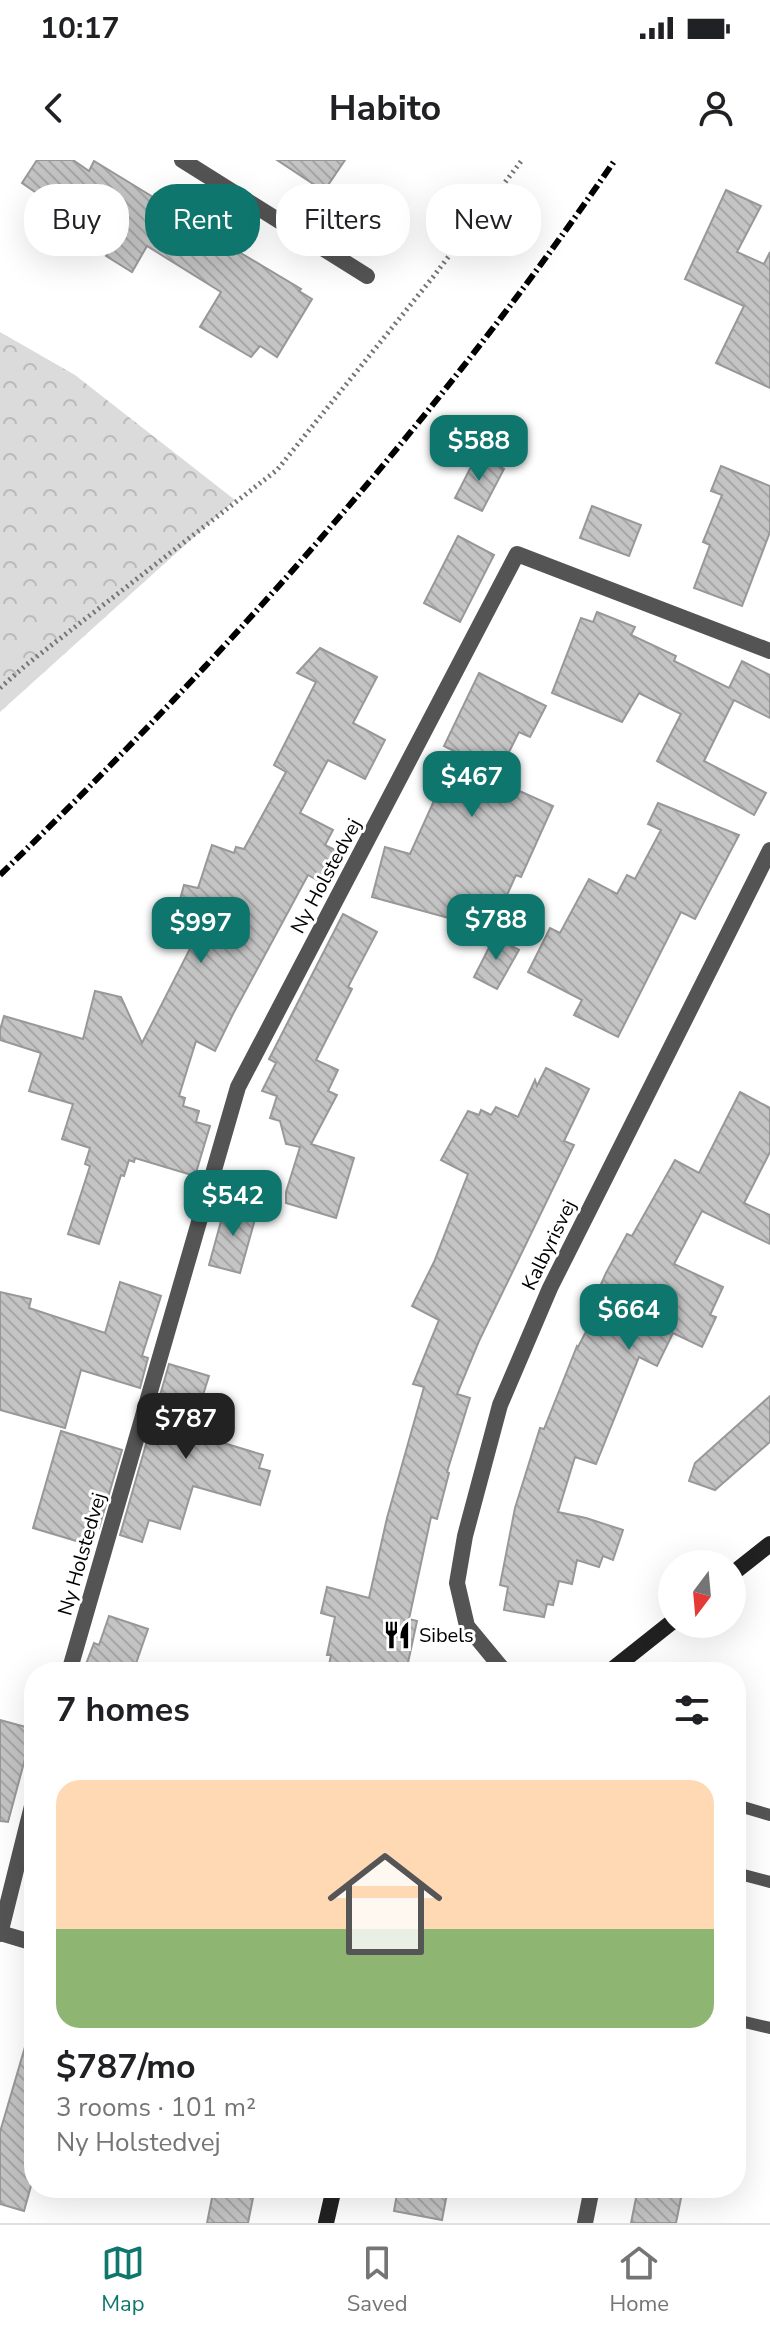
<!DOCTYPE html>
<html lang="en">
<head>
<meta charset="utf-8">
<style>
	:root { --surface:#fff; --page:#f6f6f6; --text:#202124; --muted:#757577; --line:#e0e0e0; --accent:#0f766e }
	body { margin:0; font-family:"Nunito Sans",sans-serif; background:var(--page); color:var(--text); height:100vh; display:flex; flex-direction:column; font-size:30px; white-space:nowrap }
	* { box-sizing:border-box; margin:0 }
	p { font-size:26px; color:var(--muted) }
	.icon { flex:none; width:44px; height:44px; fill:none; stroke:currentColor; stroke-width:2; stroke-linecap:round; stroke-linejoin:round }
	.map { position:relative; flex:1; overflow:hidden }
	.side { position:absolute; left:24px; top:1502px; width:722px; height:536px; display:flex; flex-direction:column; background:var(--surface); border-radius:32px; box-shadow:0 8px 32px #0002 }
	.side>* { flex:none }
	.guide { position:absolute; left:24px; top:24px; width:722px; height:72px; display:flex; gap:16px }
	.needle { width:52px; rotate:196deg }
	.tools { position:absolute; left:658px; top:1390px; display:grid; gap:16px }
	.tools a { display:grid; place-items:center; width:88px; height:88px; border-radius:50%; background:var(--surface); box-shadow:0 8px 32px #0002; font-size:40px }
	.price { position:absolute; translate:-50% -68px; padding:0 18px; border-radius:16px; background:var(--accent); color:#fff; font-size:26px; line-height:52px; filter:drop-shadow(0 2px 4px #0008) }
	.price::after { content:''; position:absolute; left:50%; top:48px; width:24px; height:18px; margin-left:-12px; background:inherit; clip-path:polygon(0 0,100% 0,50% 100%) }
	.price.selected { background:#222; color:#fff }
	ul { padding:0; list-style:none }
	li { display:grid; align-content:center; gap:16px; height:424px; padding:0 32px }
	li+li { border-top:2px solid var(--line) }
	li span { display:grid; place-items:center; height:248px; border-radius:24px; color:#555 }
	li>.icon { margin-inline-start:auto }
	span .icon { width:144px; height:144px; fill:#fffc; stroke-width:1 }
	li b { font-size:34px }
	h2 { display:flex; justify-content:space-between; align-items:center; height:96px; padding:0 32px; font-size:34px }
	.tag { padding:0 28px; border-radius:32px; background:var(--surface); box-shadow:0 8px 32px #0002; font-size:28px; line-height:72px }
	.tag.selected { background:var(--accent); color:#fff }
	.status { display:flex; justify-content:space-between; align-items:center; height:56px; padding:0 40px; background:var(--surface); direction:ltr }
	.status svg { height:22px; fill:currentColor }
	header { display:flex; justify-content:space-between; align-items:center; height:104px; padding:0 32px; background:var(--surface); font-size:36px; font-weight:700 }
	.tabs { display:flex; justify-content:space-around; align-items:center; height:112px; border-top:2px solid var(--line); background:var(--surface); font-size:22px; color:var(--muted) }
	.tabs a { display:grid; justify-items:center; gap:4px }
	.tabs .selected { color:var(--accent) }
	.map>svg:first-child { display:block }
	.forest { fill:url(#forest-crowns) }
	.building { fill:url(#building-back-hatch); stroke:#989898; stroke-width:2 }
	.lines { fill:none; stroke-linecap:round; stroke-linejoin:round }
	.path { stroke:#767676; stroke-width:5; stroke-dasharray:2 4; stroke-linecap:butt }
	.lane { stroke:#545454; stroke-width:12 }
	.street { stroke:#545454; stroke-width:16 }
	.secondary { stroke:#212121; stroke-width:16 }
	.rail { stroke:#000; stroke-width:6; stroke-dasharray:12 4 2 4; stroke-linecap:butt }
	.labels { text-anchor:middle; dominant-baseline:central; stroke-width:6; stroke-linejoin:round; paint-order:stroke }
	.street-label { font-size:20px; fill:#000; stroke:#fff }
	.poi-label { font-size:20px; fill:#000; stroke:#fff; text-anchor:start }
</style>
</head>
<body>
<div class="status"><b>10:17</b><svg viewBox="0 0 49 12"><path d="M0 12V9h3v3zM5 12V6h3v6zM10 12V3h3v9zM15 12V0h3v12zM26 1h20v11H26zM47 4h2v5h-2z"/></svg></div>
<header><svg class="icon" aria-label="back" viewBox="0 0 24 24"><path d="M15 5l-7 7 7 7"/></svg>Habito<svg class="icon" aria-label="person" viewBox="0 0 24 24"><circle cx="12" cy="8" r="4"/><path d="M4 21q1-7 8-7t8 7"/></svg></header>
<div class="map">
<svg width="770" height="2063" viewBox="0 0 770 2063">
	<defs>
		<pattern id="forest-crowns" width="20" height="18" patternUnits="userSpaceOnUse" patternTransform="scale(2)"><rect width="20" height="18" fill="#dbdbdb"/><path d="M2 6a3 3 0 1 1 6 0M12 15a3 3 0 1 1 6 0" fill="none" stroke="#bababa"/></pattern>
		<pattern id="building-back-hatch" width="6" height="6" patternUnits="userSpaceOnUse" patternTransform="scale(2)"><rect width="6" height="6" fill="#c4c4c4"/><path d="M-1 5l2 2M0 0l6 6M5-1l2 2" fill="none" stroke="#a7a7a7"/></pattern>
	</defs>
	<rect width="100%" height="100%" fill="#fff"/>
	<!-- forest -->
	<path class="forest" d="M0 172 75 215 235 340 0 552Z"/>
	<!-- building -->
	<g class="building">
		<path d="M37 0H73L89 11 94 1 207 70 218 52 251 74 239 92 301 129 299 131 312 139 277 197 260 186 251 197 200 167 221 132 147 86 132 112 106 96 121 70 78 44 70 56 22 23Z"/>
		<path d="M277 0H345L324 31Z"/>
		<path d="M726 30 761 46 737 92 764 104 770 92V228L716 203 744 146 685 119Z"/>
		<path d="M477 295 504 309 482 351 455 338Z"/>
		<path d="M721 306 770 326V372L742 446 694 428 710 385 703 382 722 335 711 331Z"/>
		<path d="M592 346 641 365 629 396 580 378Z"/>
		<path d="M458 376 494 395 460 462 424 443Z"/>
		<path d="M597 452 635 467 631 475 676 496 674 501 729 528 742 501 770 515V558L734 540 704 601 766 633 754 655 657 601 681 554 639 533 622 562 552 533 581 458 593 462Z"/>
		<path d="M320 488 377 517 353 563 385 580 365 619 328 600 300 653 333 670 325 685 341 693 324 724 308 715 233 854 215 891 196 881 179 936 185 938 183 946 199 951 196 962 210 966 195 1016 135 998 134 1002 129 1000 124 1016 121 1015 99 1084 68 1074 90 1006 85 1004 90 988 62 979 73 944 29 931 41 893 0 880V870L4 856 83 879 95 831 121 837 142 883 197 775 172 769 184 725 198 728 212 685 234 693 236 687 244 689 286 612 274 605 316 522 297 513Z"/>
		<path d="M479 513 546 546 530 577 519 572 495 620 553 646 521 717 516 715 489 775 456 760 372 737 385 687 410 694 456 592 444 586Z"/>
		<path d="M658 643 739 675 695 759 681 752 618 877 574 855 582 840 528 812 550 768 560 773 589 719 617 734 627 715 635 719 661 670 648 664Z"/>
		<path d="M343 754 377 772 348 827 352 829 316 900 338 910 328 931 337 935 311 984 354 998 336 1058 286 1043V1032L300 987 286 984 280 961 270 958 277 936 262 931 276 903 269 899Z"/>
		<path d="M498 770 501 780 519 790 497 829 474 817Z"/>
		<path d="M546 908 589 929 564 981 574 985 479 1181 457 1234 470 1238 447 1312 449 1313 437 1359 431 1357 409 1459 417 1461 406 1512H361L329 1505 331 1495H327L335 1457 321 1453 327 1427 369 1438 387 1358 424 1227 413 1224 439 1160 412 1146 434 1102 468 1014 441 1000 468 951 479 955 481 950 491 955 496 947 518 957 535 920 537 926Z"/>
		<path d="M740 932 770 948V992L744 1043 770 1055V1084L702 1051 674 1104 723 1127 710 1155 716 1157 702 1187 673 1173 657 1206 639 1197 596 1304 575 1297 558 1352 586 1358 623 1370 613 1400 603 1396 599 1407 577 1400 572 1424 559 1421 553 1445 547 1444 544 1457 504 1450 508 1427 500 1425 515 1348 540 1268 544 1269 577 1186 578 1187 605 1135 598 1131 606 1113 627 1074 632 1076 675 1000 699 1013Z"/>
		<path d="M226 1043 257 1052 240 1113 209 1105Z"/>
		<path d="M120 1122 161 1136 142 1196 148 1198 140 1228 81 1210 65 1268 0 1250V1132L31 1139 29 1148 105 1173Z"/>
		<path d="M169 1204 209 1216 191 1273 263 1295 259 1308 270 1311 260 1345 193 1326 180 1369 149 1360 142 1382 120 1375Z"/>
		<path d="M770 1236V1282L715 1330 689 1321 695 1303Z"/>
		<path d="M61 1271 122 1290 99 1368 94 1367 91 1377 87 1375 83 1383 33 1368Z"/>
		<path d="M109 1456 148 1469 133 1512H83L94 1483 99 1485Z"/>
		<path d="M0 1560 33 1569 8 1662 0 1661Z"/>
		<path d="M27 1880 34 1881V2015L24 2051 0 2044V1972Z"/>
		<path d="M214 2028H255L248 2063H207Z"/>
		<path d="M398 2028H448L442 2060 394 2051Z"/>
		<path d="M638 2028H683L676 2063H631Z"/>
	</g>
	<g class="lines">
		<!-- path -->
		<path class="path" d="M0 528 26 505 277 310 433 117 522 0"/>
		<!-- lane -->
		<g class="lane">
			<path d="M736 1645 770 1655"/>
			<path d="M736 1713 770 1722"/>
			<path d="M736 1860 770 1868"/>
		</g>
		<!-- street -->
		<g class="street">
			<path d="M182 0 367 116"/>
			<path d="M69 1512 238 927 517 394 770 491"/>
			<path d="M505 1512 467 1466 457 1423 465 1376 500 1245 550 1128 770 690"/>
			<path d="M0 1773 34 1783"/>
			<path d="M0 1774 34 1638"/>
			<path d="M585 2063 592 2028"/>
		</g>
		<!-- secondary -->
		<g class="secondary">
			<path d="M732 1414 770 1384"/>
			<path d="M609 1512 672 1462"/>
			<path d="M326 2063 334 2028"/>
		</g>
		<!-- rail -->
		<path class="rail" d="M0 715C226 496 437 260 615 0"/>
	</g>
	<!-- icons -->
	<defs>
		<symbol id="restaurant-bare" viewBox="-9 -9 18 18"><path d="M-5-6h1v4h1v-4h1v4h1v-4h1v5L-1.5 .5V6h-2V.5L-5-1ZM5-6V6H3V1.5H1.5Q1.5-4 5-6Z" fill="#000" stroke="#fff" stroke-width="2.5" paint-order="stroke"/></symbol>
	</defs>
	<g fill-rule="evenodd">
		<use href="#restaurant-bare" x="377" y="1455" width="40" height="40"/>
	</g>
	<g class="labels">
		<!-- street labels -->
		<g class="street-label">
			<text transform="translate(326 716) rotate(-62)">Ny Holstedvej</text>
			<text transform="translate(549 1085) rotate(-64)">Kalbyrisvej</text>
			<text transform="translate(82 1394) rotate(-74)">Ny Holstedvej</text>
		</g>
		<!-- poi labels -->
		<g class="poi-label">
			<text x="419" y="1475">Sibels</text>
		</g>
	</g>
</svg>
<div class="tools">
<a><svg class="needle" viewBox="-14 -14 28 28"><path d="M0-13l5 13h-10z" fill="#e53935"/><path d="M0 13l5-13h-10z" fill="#757577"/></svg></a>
</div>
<b class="price" style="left:479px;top:323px">$588</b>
<b class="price" style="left:472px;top:659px">$467</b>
<b class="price" style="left:496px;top:802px">$788</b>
<b class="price" style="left:201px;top:805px">$997</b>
<b class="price" style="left:233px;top:1078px">$542</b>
<b class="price" style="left:629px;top:1192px">$664</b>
<b class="price selected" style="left:186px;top:1301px">$787</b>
<div class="guide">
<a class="tag">Buy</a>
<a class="tag selected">Rent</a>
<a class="tag">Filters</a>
<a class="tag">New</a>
</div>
<section class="side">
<h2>7 homes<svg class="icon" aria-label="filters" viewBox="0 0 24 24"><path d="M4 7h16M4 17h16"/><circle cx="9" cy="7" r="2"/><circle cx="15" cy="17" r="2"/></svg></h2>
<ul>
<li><span style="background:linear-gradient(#ffd9b3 60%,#8fb573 0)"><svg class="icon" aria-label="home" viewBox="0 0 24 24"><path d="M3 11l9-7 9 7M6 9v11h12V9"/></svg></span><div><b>$787/mo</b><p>3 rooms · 101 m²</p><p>Ny Holstedvej</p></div></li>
</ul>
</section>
</div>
<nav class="tabs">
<a class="selected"><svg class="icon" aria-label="map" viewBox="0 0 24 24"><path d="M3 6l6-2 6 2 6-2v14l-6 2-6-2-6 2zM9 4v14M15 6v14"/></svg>Map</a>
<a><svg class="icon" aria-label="saved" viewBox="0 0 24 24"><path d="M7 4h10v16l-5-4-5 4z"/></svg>Saved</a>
<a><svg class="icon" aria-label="home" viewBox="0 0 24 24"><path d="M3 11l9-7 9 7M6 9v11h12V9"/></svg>Home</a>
</nav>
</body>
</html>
